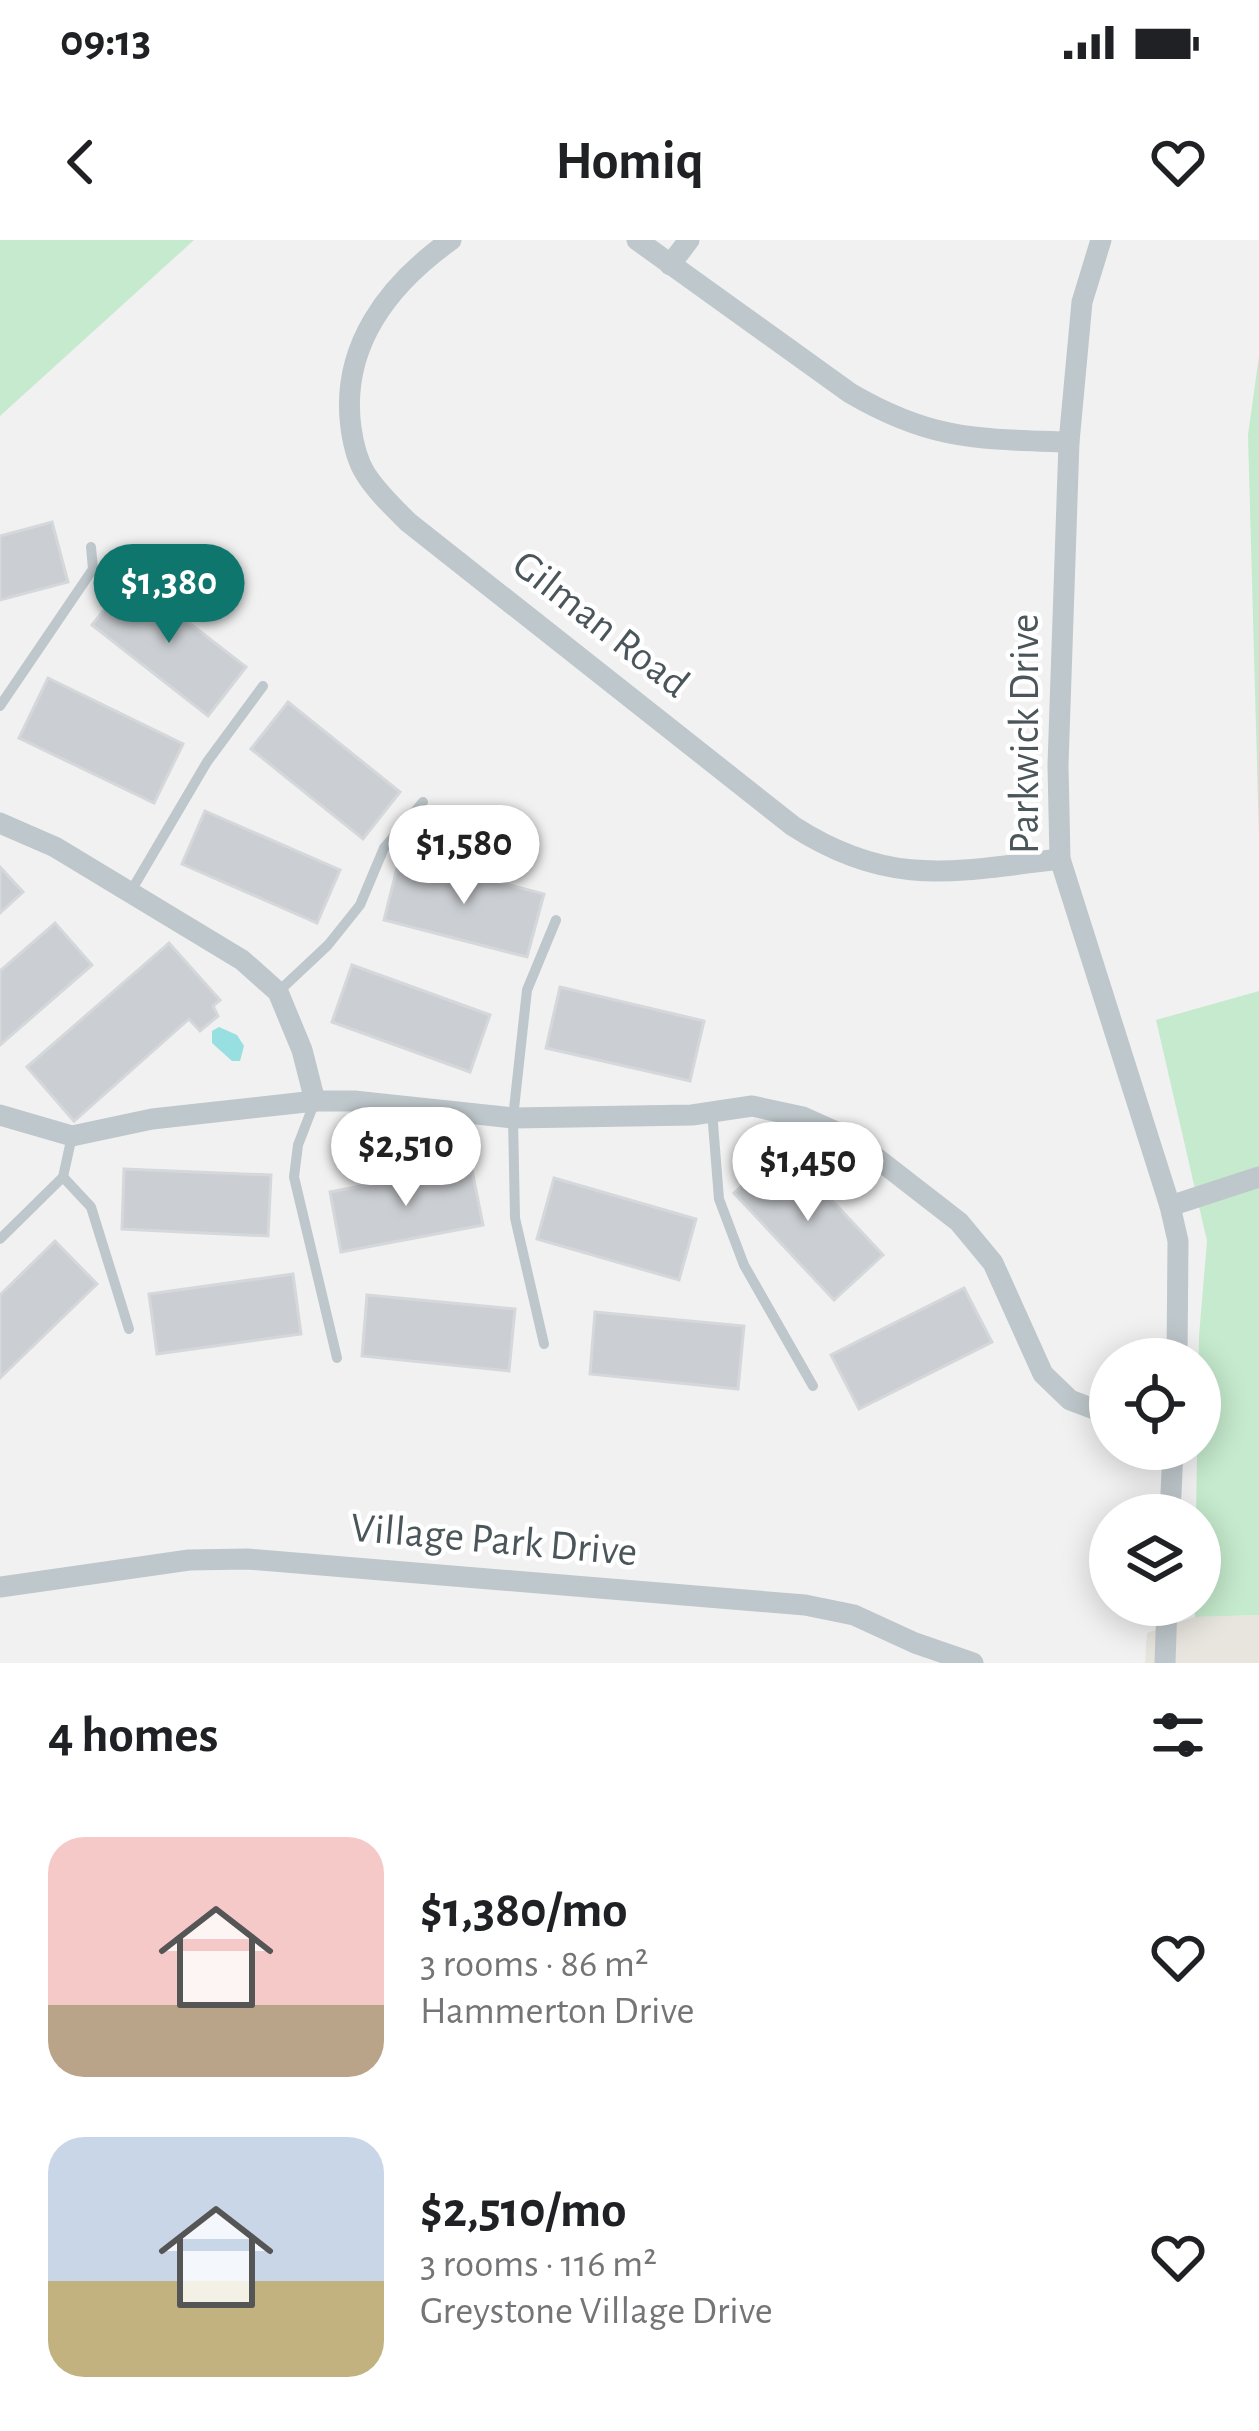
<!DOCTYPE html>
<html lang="en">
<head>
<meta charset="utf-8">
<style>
	:root { --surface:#fff; --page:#f6f6f6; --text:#202124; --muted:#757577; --accent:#0f766e }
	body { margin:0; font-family:"Alegreya Sans",sans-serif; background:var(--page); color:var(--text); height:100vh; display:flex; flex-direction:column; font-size:45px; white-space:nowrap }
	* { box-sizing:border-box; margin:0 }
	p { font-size:39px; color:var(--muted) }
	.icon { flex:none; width:66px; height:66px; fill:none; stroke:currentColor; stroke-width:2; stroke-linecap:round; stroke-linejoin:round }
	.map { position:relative; height:1423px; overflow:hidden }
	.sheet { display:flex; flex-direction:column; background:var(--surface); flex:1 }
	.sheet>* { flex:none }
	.controls { position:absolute; left:1089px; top:1098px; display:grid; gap:24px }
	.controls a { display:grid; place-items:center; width:132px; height:132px; border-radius:50%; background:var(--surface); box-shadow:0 6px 30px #0003; font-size:60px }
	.price { position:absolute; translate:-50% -102px; padding:0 27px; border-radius:42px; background:#fff; color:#222; font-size:39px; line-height:78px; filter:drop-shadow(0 3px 6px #0008) }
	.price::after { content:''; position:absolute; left:50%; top:72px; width:36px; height:27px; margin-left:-18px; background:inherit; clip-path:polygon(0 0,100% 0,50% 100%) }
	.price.current { background:var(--accent); color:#fff }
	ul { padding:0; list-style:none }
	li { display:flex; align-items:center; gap:36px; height:300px; padding:0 48px }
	li span { display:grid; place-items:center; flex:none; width:336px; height:240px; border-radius:36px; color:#555 }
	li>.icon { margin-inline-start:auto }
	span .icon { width:144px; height:144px; fill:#fffc; stroke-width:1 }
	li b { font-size:51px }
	h2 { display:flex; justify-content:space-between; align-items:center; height:144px; padding:0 48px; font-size:51px }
	.status { display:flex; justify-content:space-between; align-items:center; height:84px; padding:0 60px; background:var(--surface); direction:ltr }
	.status svg { height:33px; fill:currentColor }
	header { display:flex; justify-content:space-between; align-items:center; height:156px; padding:0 48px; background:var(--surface); font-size:54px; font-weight:700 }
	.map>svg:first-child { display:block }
	.commercial { fill:#e8e4de }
	.green { fill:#c5eacd }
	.water { fill:#98dfe1 }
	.building { fill:#cbced2; stroke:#d5d8db; stroke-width:3 }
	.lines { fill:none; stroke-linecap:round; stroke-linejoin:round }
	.service { stroke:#bec7cb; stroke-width:10 }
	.minor { stroke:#bec7cb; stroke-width:21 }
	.labels { text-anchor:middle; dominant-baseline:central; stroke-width:9; stroke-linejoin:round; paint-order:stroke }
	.street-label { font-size:42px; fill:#4b565b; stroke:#fff }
</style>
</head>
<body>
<div class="status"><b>09:13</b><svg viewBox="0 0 49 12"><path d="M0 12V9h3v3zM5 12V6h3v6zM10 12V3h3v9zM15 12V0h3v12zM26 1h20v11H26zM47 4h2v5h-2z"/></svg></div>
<header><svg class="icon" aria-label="back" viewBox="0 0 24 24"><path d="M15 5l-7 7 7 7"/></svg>Homiq<svg class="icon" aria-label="heart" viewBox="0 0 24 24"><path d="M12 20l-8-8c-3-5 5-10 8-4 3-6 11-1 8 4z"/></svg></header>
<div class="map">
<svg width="1259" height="1423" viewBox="0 0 1259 1423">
	<rect width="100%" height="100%" fill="#f2f1f1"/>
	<!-- commercial -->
	<path class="commercial" d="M1259 1375V1423H1145L1147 1393 1195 1377Z"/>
	<!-- green -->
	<g class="green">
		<path d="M0 0H194L0 176Z"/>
		<path d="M1259 116V597L1248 195Z"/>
		<path d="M1259 751V1375L1195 1377V1365H1200V1275H1196L1199 1096 1207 1001 1156 780Z"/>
	</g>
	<!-- water -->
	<path class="water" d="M219 787 237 795 244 806 240 821H232L212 803V791Z"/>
	<!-- building -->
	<g class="building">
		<path d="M52 282 68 342 0 360V296Z"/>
		<path d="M130 337 246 427 208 476 92 385Z"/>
		<path d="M48 438 183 504 154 563 19 498Z"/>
		<path d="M288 462 400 552 363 599 251 509Z"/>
		<path d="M205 571 340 630 317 683 182 624Z"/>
		<path d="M400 616 544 654 527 717 384 680Z"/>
		<path d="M0 627 23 652 0 673Z"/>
		<path d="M55 683 92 725 0 805V731Z"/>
		<path d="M169 703 220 760 213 766 218 776 200 791 189 779 74 881 27 827Z"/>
		<path d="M352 725 490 775 470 832 332 782Z"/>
		<path d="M560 747 704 781 690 841 546 808Z"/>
		<path d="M783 908 883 1015 834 1060 734 953Z"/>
		<path d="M471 925 483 985 341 1012 330 952Z"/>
		<path d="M124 929 271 935 268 996 122 989Z"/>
		<path d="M554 938 696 979 679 1040 537 999Z"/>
		<path d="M55 1001 97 1044 0 1138V1055Z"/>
		<path d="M293 1034 301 1094 157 1114 149 1054Z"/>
		<path d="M964 1048 992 1102 859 1169 831 1115Z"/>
		<path d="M367 1055 515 1069 509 1131 362 1116Z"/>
		<path d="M595 1072 744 1086 738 1149 590 1134Z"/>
	</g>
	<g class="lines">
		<!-- service -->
		<g class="service">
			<path d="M0 466 93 329 91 307"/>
			<path d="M131 651 207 522 263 446"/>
			<path d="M278 752 328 705 360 665 384 608 423 562"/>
			<path d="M315 861 298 905 294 937 337 1118"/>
			<path d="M712 871 719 959 744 1025 813 1146"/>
			<path d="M63 937 91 967 129 1089"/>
			<path d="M0 999 63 937 72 896"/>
			<path d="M544 1104 515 978 513 878 527 750 556 680"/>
		</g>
		<!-- minor -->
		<g class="minor">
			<path d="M451 0C388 45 340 107 351 188 353 202 357 220 365 233 376 251 393 267 408 282L793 586C889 648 953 632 1060 619"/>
			<path d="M637 0 850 153C932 201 978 199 1069 202"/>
			<path d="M1101 0 1082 62 1069 202 1058 525 1060 619 1170 966 1178 1001 1177 1119"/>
			<path d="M670 25 689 0"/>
			<path d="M0 583 55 607 242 720 278 752 302 810 315 861"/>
			<path d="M0 875 72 896 152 879 315 861H354L513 878 692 875 752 866 803 877 852 899 959 982 993 1023 1043 1134 1070 1160 1110 1175"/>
			<path d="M1170 966 1259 937"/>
			<path d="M1170 1275 1173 1209"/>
			<path d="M0 1347 189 1320 247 1319 805 1365 854 1375 915 1403 973 1423"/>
			<path d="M1165 1423 1167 1365"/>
		</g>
	</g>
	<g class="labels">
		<!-- street labels -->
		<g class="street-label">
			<text transform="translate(601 384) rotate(38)">Gilman Road</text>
			<text transform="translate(1025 494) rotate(-90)">Parkwick Drive</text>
			<text transform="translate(494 1300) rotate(5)">Village Park Drive</text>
		</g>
	</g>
</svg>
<div class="controls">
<a><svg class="icon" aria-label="locate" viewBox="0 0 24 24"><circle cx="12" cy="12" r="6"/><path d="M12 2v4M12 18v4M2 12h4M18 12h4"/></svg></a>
<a><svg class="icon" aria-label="layers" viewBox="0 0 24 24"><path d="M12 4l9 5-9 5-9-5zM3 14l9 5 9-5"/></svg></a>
</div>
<b class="price current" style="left:169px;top:406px">$1,380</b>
<b class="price" style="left:464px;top:667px">$1,580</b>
<b class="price" style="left:406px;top:969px">$2,510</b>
<b class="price" style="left:808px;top:984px">$1,450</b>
</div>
<section class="sheet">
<h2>4 homes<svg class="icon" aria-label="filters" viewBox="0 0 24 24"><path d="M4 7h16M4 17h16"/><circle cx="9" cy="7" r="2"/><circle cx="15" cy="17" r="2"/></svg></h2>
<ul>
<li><span style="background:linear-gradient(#f6c9c9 70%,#b9a48a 0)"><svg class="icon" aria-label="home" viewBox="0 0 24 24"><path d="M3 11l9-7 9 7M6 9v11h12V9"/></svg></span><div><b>$1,380/mo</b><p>3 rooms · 86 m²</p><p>Hammerton Drive</p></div><svg class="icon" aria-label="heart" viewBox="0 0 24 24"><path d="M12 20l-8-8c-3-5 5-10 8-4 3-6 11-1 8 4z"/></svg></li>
<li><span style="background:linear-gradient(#c9d6e8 60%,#c2b280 0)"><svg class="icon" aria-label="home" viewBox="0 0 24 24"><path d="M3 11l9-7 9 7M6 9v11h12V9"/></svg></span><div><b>$2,510/mo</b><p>3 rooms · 116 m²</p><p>Greystone Village Drive</p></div><svg class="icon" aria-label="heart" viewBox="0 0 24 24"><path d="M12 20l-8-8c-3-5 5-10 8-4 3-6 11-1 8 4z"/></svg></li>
</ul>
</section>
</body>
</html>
